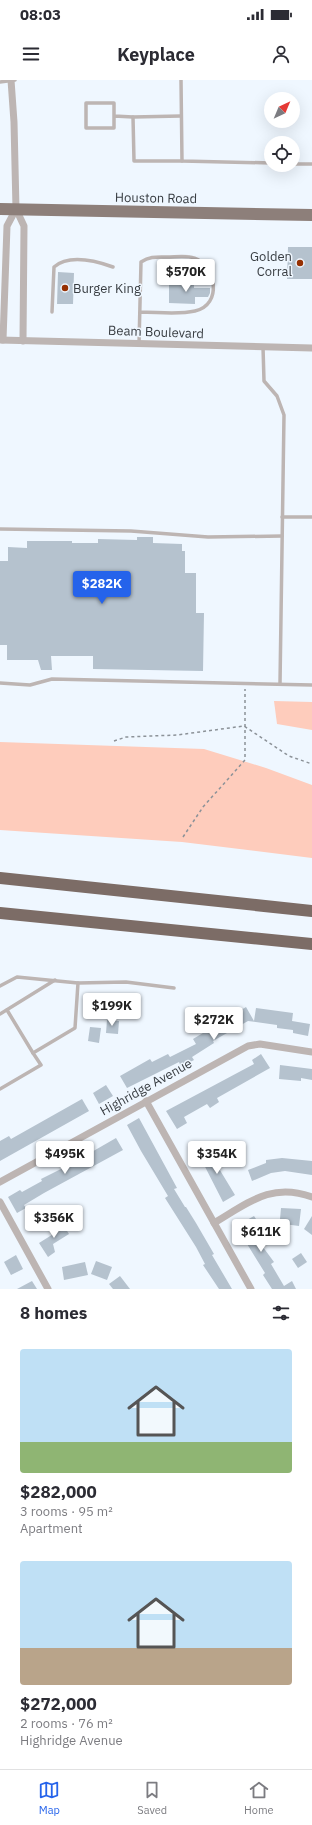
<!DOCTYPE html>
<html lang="en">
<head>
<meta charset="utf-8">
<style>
	:root { --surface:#fff; --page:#f7f7f7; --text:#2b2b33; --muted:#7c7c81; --line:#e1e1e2; --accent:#2563eb }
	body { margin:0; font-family:"IBM Plex Sans",sans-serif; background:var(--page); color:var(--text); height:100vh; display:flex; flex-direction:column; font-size:15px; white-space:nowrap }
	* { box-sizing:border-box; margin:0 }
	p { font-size:13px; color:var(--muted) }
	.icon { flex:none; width:22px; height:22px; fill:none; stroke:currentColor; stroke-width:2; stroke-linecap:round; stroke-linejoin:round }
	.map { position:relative; height:1209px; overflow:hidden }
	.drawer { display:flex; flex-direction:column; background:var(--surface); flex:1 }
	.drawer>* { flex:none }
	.needle { width:26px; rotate:44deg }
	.fabs { position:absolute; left:264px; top:12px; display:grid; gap:8px }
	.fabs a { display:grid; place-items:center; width:36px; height:36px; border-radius:50%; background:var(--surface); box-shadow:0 4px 16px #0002; font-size:20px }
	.price { position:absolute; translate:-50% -34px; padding:0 9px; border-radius:4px; background:#fff; color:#222; font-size:13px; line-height:26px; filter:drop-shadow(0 1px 2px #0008) }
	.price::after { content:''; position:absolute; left:50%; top:24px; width:12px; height:9px; margin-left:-6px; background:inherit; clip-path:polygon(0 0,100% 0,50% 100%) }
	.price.active { background:var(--accent); color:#fff }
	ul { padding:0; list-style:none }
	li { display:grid; align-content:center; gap:8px; height:212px; padding:0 20px }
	li span { display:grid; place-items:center; height:124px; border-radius:4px; color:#555 }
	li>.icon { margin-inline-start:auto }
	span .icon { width:72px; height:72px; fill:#fffc; stroke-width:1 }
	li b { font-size:17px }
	h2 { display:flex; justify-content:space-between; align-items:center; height:48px; padding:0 20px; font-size:17px }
	.status { display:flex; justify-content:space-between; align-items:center; height:28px; padding:0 20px; background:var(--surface); direction:ltr }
	.status svg { height:11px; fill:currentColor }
	header { display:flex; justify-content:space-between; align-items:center; height:52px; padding:0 20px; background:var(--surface); font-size:18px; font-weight:700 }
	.dock { display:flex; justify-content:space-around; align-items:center; height:56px; border-top:1px solid var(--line); background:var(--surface); font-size:11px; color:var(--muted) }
	.dock a { display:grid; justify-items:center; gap:2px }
	.dock .active { color:var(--accent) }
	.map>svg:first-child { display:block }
	.green { fill:#feccbc }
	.building { fill:#b5c2ce }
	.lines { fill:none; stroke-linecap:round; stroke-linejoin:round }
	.path { stroke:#8c9298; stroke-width:1.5; stroke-dasharray:3 3; stroke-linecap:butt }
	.lane { stroke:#bdb5b3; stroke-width:3.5 }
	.street { stroke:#bdb5b3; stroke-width:7 }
	.primary { stroke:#8d7f7a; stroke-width:12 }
	.highway { stroke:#7c6c66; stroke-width:12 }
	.poi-dot { fill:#963002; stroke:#eff7ff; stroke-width:1.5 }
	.labels { text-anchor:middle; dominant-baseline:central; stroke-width:3; stroke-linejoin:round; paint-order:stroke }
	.street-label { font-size:13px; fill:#383d42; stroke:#eff7ff }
	.poi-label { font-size:13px; fill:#383d42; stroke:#eff7ff; text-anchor:end }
</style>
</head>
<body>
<div class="status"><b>08:03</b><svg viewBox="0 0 49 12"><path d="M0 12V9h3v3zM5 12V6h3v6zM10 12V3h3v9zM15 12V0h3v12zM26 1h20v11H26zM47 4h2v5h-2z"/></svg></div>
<header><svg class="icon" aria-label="menu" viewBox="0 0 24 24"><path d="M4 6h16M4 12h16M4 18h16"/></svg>Keyplace<svg class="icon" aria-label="person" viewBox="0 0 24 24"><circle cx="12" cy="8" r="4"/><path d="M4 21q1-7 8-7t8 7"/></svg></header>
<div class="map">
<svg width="312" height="1209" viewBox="0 0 312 1209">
	<rect width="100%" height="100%" fill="#eff7ff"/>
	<!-- green -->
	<g class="green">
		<path d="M274 621 312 622V650L277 644Z"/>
		<path d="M0 662 204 669 266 688 312 705V778L182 762 0 750Z"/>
	</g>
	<!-- building -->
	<g class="building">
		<path d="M288 167H312V199H287Z"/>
		<path d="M58 192 74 193 73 224H57Z"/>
		<path d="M169 202H194V208H210V213L208 217H195V224L169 223Z"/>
		<path d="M137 457H153V463L182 464V471H185V493H196V533H204L203 591 93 589V576H51L52 590H41L38 580H7V565H0V481H8V467L27 468V461H72V463H98V459L137 460Z"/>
		<path d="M246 927 254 941 256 928 293 933 292 941 310 944 308 956 293 953V950L277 948V945L248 941 213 961 214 963 192 977 194 980 181 987 179 982 127 1008 120 996 150 979 152 982 168 974 170 977 196 964 193 959Z"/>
		<path d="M107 940 119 941 118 954 106 953Z"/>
		<path d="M90 947 101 948 99 963 88 961Z"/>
		<path d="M261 974 270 988 217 1018 219 1022 210 1028 207 1024 184 1037 187 1043 177 1049 166 1031 254 984 252 980Z"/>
		<path d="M280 985 312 989V1000L301 998V1001L279 999Z"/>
		<path d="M106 1005 113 1016 99 1024 93 1013Z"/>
		<path d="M82 1019 89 1031 0 1081V1061L9 1056 11 1059Z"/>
		<path d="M139 1038 177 1108 174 1109 185 1127H186L196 1143 214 1174 212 1175 232 1209H219L203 1185 205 1184 196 1167 165 1118 168 1116 141 1071 127 1045Z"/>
		<path d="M116 1058 123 1070 44 1113 24 1125 26 1128 17 1133 8 1117 20 1110 22 1112 42 1101 41 1099 83 1078V1077Z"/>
		<path d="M211 1068 219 1080 215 1082 235 1115 223 1122 199 1075Z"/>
		<path d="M282 1078 312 1081V1095L285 1091 271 1093 252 1101 248 1090 266 1083V1080Z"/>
		<path d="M281 1128 301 1129 299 1146 284 1144 285 1139H280Z"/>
		<path d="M254 1136 260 1145 256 1148 262 1156 257 1159 274 1182 271 1184 284 1206 292 1201 296 1209H272L263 1195 265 1193 236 1146Z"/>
		<path d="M312 1136V1155L304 1149Z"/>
		<path d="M62 1143 69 1154 53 1164 55 1172 48 1177 39 1163 55 1153 52 1149Z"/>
		<path d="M301 1173 307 1182 298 1188 292 1179Z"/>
		<path d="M16 1175 23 1189 11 1195 4 1182Z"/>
		<path d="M96 1181 112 1187 107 1200 91 1194Z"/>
		<path d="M85 1182 88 1195 64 1200 62 1187Z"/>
		<path d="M120 1196 130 1209H113L109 1204Z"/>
		<path d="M32 1201 37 1209H17Z"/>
	</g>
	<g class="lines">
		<!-- path -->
		<g class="path">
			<path d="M114 661 126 657 177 655 244 646 289 676 312 684"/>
			<path d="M183 757 203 727 245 680V609"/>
		</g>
		<!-- lane -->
		<g class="lane">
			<path d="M181 0 182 81 271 83"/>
			<path d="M0 2 15 0"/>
			<path d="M114 36V48H86V23H114V36L133 37"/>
			<path d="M181 36 133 37 134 81H182"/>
			<path d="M293 84H312"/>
			<path d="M52 232 54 187C69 174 96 181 113 187"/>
			<path d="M139 264 141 182C150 176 157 177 167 177 175 177 187 175 194 178 216 185 223 225 195 231 178 235 158 232 140 232"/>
			<path d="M263 267 264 301 277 316 284 335 280 604"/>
			<path d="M282 437H312"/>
			<path d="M0 449 131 451 208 457 282 456"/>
			<path d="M0 603 30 605 52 599 312 605"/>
			<path d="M0 906 17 897 78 903 126 902 174 908"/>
			<path d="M7 930 33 973"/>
			<path d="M0 934 55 900"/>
			<path d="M0 1009 41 985 33 973 75 948 78 903"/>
		</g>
		<!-- street -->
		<g class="street">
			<path d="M11 0 14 42 16 129 24 146 23 261"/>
			<path d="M0 260 312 268"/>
			<path d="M3 260 7 146 16 129"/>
			<path d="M146 1021 251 1209"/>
			<path d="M0 1102 248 966 260 964 312 972"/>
			<path d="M0 1122 48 1209"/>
			<path d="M214 1143C248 1123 271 1102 312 1117"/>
		</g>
		<!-- primary -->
		<path class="primary" d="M0 129 312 135"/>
		<!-- highway -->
		<g class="highway">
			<path d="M0 798 312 831"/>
			<path d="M0 833 312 864"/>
		</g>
	</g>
	<!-- markers -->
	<g class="poi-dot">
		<circle cx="300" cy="183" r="4"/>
		<circle cx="65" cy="208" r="4"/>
	</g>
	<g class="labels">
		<!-- street labels -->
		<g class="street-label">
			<text transform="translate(156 118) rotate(1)">Houston Road</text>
			<text transform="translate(156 252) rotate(2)">Beam Boulevard</text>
			<text transform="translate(146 1007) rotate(-29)">Highridge Avenue</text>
		</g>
		<!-- poi labels -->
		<g class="poi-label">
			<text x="292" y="176">Golden<tspan x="292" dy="15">Corral</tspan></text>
			<text x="73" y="208" text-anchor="start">Burger King</text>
		</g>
	</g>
</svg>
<div class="fabs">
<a><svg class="needle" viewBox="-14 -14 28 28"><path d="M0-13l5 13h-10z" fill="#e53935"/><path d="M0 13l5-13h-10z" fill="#7c7c81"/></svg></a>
<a><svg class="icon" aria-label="locate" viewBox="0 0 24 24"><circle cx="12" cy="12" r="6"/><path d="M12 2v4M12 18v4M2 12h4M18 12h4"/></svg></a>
</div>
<b class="price" style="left:186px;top:213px">$570K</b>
<b class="price active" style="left:102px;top:525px">$282K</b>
<b class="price" style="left:112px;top:947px">$199K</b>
<b class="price" style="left:214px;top:961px">$272K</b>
<b class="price" style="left:65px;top:1095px">$495K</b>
<b class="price" style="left:217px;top:1095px">$354K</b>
<b class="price" style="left:54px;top:1159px">$356K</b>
<b class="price" style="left:261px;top:1173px">$611K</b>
</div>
<section class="drawer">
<h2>8 homes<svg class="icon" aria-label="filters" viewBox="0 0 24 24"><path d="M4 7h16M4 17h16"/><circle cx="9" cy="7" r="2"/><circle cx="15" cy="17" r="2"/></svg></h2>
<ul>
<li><span style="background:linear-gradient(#bfe0f5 75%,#8fb573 0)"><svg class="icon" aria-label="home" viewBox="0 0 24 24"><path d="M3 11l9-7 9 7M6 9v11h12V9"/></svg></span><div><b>$282,000</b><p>3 rooms · 95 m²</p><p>Apartment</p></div></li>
<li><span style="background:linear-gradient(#bfe0f5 70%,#b9a48a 0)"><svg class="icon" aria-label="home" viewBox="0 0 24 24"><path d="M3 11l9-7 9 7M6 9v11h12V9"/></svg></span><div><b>$272,000</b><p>2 rooms · 76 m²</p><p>Highridge Avenue</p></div></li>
</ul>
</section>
<nav class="dock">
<a class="active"><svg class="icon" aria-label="map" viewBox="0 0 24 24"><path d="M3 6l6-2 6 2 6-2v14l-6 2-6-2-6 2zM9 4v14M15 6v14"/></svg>Map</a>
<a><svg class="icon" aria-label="saved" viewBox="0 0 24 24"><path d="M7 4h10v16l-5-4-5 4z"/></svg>Saved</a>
<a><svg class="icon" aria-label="home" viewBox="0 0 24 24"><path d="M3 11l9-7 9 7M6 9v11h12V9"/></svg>Home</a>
</nav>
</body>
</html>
